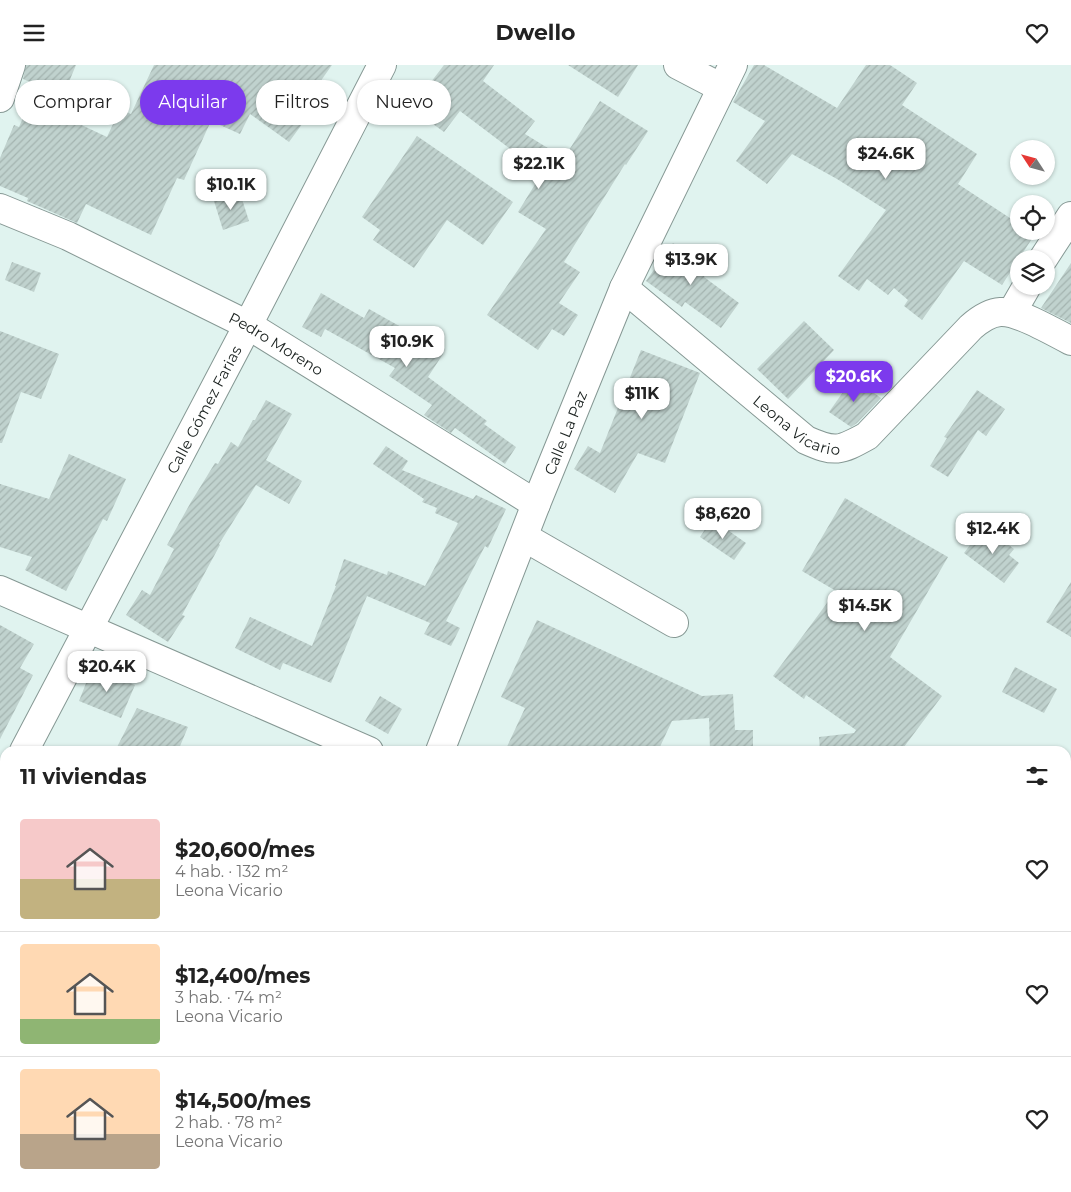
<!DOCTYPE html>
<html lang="es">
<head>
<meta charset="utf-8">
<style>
	:root { --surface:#fff; --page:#f6f6f6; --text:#222; --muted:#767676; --line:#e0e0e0; --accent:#7c3aed }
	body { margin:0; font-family:Montserrat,sans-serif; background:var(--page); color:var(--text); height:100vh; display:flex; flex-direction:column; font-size:19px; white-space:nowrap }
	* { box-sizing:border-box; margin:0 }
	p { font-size:16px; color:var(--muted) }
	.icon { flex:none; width:28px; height:28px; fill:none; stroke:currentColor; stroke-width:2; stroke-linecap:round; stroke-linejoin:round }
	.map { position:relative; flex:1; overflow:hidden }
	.side { position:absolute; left:0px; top:681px; width:1071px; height:446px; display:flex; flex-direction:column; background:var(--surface); border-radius:15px 15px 0 0; box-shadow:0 1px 4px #0004 }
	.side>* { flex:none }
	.hud { position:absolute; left:15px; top:15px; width:500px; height:45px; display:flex; gap:10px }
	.needle { width:32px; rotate:306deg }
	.controls { position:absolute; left:1010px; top:75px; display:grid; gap:10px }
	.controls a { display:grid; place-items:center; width:45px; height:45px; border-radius:50%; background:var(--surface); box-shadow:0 1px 4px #0004; font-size:25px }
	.price { position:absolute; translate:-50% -42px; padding:0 11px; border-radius:10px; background:#fff; color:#222; font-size:16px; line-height:32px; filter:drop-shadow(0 1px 2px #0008) }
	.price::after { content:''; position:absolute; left:50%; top:30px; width:15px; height:11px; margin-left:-8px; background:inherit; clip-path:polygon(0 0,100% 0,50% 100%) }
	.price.on { background:var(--accent); color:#fff }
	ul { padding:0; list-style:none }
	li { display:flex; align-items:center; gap:15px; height:125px; padding:0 20px }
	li+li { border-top:1px solid var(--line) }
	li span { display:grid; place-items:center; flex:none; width:140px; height:100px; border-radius:5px; color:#555 }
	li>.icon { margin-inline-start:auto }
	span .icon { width:60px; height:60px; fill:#fffc; stroke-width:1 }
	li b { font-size:21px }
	h2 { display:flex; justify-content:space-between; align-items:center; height:60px; padding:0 20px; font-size:21px }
	.chip { padding:0 18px; border-radius:22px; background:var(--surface); box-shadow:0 1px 4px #0004; font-size:18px; line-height:45px }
	.chip.on { background:var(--accent); color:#fff }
	header { display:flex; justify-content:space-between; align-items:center; height:65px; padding:0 20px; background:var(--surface); font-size:22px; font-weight:700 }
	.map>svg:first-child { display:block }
	.building { fill:url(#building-hatch) }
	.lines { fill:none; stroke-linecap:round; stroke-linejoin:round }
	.minor-casing { stroke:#869894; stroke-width:30 }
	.minor { stroke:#fff; stroke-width:28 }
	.labels { text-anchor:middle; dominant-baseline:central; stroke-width:4.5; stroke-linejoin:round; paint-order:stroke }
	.street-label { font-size:15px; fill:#19201e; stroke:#e0f3ef }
</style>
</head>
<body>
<header><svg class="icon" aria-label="menu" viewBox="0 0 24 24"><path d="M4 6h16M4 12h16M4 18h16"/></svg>Dwello<svg class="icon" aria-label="heart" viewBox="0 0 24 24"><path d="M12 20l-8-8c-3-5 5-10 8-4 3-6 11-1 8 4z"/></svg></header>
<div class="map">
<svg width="1071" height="1127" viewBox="0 0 1071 1127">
	<defs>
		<pattern id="building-hatch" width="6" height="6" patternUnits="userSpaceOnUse" patternTransform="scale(1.25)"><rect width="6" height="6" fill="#c0d2ce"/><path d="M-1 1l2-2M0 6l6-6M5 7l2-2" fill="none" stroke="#a4b4b0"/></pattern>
	</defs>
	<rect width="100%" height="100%" fill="#e0f3ef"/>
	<!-- building -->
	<g class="building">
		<path d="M26 0H76L56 48 107 72 120 44 131 49 154 0H332L303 41 311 47 289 77 250 49 240 69 211 56 184 115 177 113 151 170 86 139 77 158 27 136 28 133 0 121V93L14 60 19 62 37 20 23 14Z"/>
		<path d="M444 0H494L483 16 535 56 525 69 564 93 600 36 648 66 626 100 625 99 564 197 580 207 559 238 578 250 564 271 552 264 538 285 487 250 546 164 518 147 542 108 460 46 444 67 411 43Z"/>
		<path d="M568 0H638L618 32Z"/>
		<path d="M754 0H764L837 43 866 0H890L917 18 902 40 977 89 958 119 1019 159V166H1030L1035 169 1002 220 964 196 922 255 904 241 908 235 894 223 888 230 867 214 859 226 838 211 886 145 837 114 792 89 767 119 736 96 765 56 733 37Z"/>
		<path d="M417 71 513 137 483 180 447 155 414 203 373 175 380 165 362 152Z"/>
		<path d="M240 128 249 156 223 165 214 136Z"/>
		<path d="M673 178 709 204 704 212 739 238 721 263 685 237 682 242 646 216Z"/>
		<path d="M12 197 41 208 34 227 5 215Z"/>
		<path d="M1071 198V258L1041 243Z"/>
		<path d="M321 228 364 253 369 244 426 276V277L443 289 428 312 487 356 484 359 516 382 505 399 455 363 451 368 424 350 432 340 389 311 395 303 325 264 321 272 302 262Z"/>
		<path d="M804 256 834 285 788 334 757 304Z"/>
		<path d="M0 266 59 289 41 334 21 327 2 378H0Z"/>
		<path d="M641 285 700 308 665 398 638 388 615 428 574 404 588 381 600 388Z"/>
		<path d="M853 313 881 333 857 358 851 362 829 347Z"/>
		<path d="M977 325 1005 344 986 371 978 365 948 412 930 401 947 373 944 372Z"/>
		<path d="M266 335 292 349 266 395 302 416 289 439 256 420 219 479 220 480 182 550 185 551 168 577 126 550 142 525 150 530 174 484 167 480 191 437 215 398 218 399 231 377 238 382 253 355H255Z"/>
		<path d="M386 381 408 396 402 405 473 434 476 430 506 444 488 483 485 481 446 556 460 563 451 581 424 569 430 558 367 531 331 618 283 598 280 605 235 583 250 552 312 581 336 521H335L344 494 387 510 388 506 425 521 458 458 435 448 437 443 422 437 424 434 373 399Z"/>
		<path d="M69 389 126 414 107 456 103 454 66 526 25 505 32 492 0 482V419L49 434Z"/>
		<path d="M845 433 948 492 890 592 942 631 901 686H820L819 672 854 668 856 665 806 630 804 634 773 611 836 526 802 506Z"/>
		<path d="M712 454 746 478 734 495 700 472Z"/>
		<path d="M982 464 994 472 996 470 1014 484 1009 490 1019 498 1004 518 964 488Z"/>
		<path d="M1071 517V572L1046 557Z"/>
		<path d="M537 555 702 631 733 629 735 665H753V686H710L709 653 672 656 658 686H505L525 643 501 632Z"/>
		<path d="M0 560 34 579 20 603 33 610 0 674Z"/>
		<path d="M1015 602 1057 624 1044 648 1002 627Z"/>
		<path d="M92 603 135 620 121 653 79 636Z"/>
		<path d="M380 631 402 644 388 669 365 656Z"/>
		<path d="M137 643 188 662 178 686H115Z"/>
	</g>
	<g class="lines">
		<defs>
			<g id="minor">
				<path d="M678 0 722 23"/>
				<path d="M0 33 11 0"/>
				<path id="s1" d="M0 143 68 171 248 260 536 439"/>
				<path d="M1043 194 1071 151"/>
				<path id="s2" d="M624 223 806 375C835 388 840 386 867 371L971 262C994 242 1006 244 1032 256 1045 262 1058 269 1071 276"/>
				<path d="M1012 247 1027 221"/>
				<path d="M524 472 674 558"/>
				<path d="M0 525 369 686"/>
				<path id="s3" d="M24 686 248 260 382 0"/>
				<path id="s4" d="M440 686 536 439 624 223 733 0"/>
				<path d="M0 730 5 721"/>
				<path d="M0 913 5 915"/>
				<path d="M1066 977 1071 979"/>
				<path d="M438 1122 446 1127"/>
				<path d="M233 1127 236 1122"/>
			</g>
		</defs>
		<!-- minor casing -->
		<use href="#minor" class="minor-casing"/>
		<!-- minor -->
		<use href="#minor" class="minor"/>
	</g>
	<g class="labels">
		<!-- street labels -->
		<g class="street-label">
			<text stroke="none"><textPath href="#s1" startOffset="308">Pedro Moreno</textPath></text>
			<text stroke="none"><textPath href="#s3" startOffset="386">Calle Gómez Farias</textPath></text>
			<text stroke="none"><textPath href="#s2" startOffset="222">Leona Vicario</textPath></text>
			<text stroke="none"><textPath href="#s4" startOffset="342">Calle La Paz</textPath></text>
		</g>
	</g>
</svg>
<div class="controls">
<a><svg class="needle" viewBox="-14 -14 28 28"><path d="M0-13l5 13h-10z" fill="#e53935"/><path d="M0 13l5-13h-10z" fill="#767676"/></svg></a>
<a><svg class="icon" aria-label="locate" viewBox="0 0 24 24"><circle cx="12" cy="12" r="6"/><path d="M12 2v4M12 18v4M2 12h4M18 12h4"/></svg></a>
<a><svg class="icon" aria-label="layers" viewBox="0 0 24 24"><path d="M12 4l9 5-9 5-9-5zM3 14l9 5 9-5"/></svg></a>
</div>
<b class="price" style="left:886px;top:115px">$24.6K</b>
<b class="price" style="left:539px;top:125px">$22.1K</b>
<b class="price" style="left:231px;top:146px">$10.1K</b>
<b class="price" style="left:691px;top:221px">$13.9K</b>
<b class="price" style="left:407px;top:303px">$10.9K</b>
<b class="price on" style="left:854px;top:338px">$20.6K</b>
<b class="price" style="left:642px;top:355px">$11K</b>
<b class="price" style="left:723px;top:475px">$8,620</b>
<b class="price" style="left:993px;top:490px">$12.4K</b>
<b class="price" style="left:865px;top:567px">$14.5K</b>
<b class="price" style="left:107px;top:628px">$20.4K</b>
<div class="hud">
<a class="chip">Comprar</a>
<a class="chip on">Alquilar</a>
<a class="chip">Filtros</a>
<a class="chip">Nuevo</a>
</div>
<section class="side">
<h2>11 viviendas<svg class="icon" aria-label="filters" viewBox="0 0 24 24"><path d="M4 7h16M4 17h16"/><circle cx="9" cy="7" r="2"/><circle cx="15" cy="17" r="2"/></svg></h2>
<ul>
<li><span style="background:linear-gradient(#f6c9c9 60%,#c2b280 0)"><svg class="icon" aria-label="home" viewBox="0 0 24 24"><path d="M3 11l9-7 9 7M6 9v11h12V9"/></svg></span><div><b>$20,600/mes</b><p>4 hab. · 132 m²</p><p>Leona Vicario</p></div><svg class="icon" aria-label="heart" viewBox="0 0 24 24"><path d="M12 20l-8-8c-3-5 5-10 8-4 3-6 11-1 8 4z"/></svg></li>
<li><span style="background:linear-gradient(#ffd9b3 75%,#8fb573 0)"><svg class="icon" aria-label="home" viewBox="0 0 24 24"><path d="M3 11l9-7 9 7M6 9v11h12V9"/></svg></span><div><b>$12,400/mes</b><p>3 hab. · 74 m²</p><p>Leona Vicario</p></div><svg class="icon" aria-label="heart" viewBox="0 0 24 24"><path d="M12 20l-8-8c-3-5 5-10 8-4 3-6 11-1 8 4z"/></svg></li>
<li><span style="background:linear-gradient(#ffd9b3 65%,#b9a48a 0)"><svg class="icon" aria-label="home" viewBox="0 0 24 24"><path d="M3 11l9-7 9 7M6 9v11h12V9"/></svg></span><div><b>$14,500/mes</b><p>2 hab. · 78 m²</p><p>Leona Vicario</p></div><svg class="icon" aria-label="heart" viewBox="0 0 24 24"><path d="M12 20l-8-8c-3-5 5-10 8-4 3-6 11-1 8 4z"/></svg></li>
</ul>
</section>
</div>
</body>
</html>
